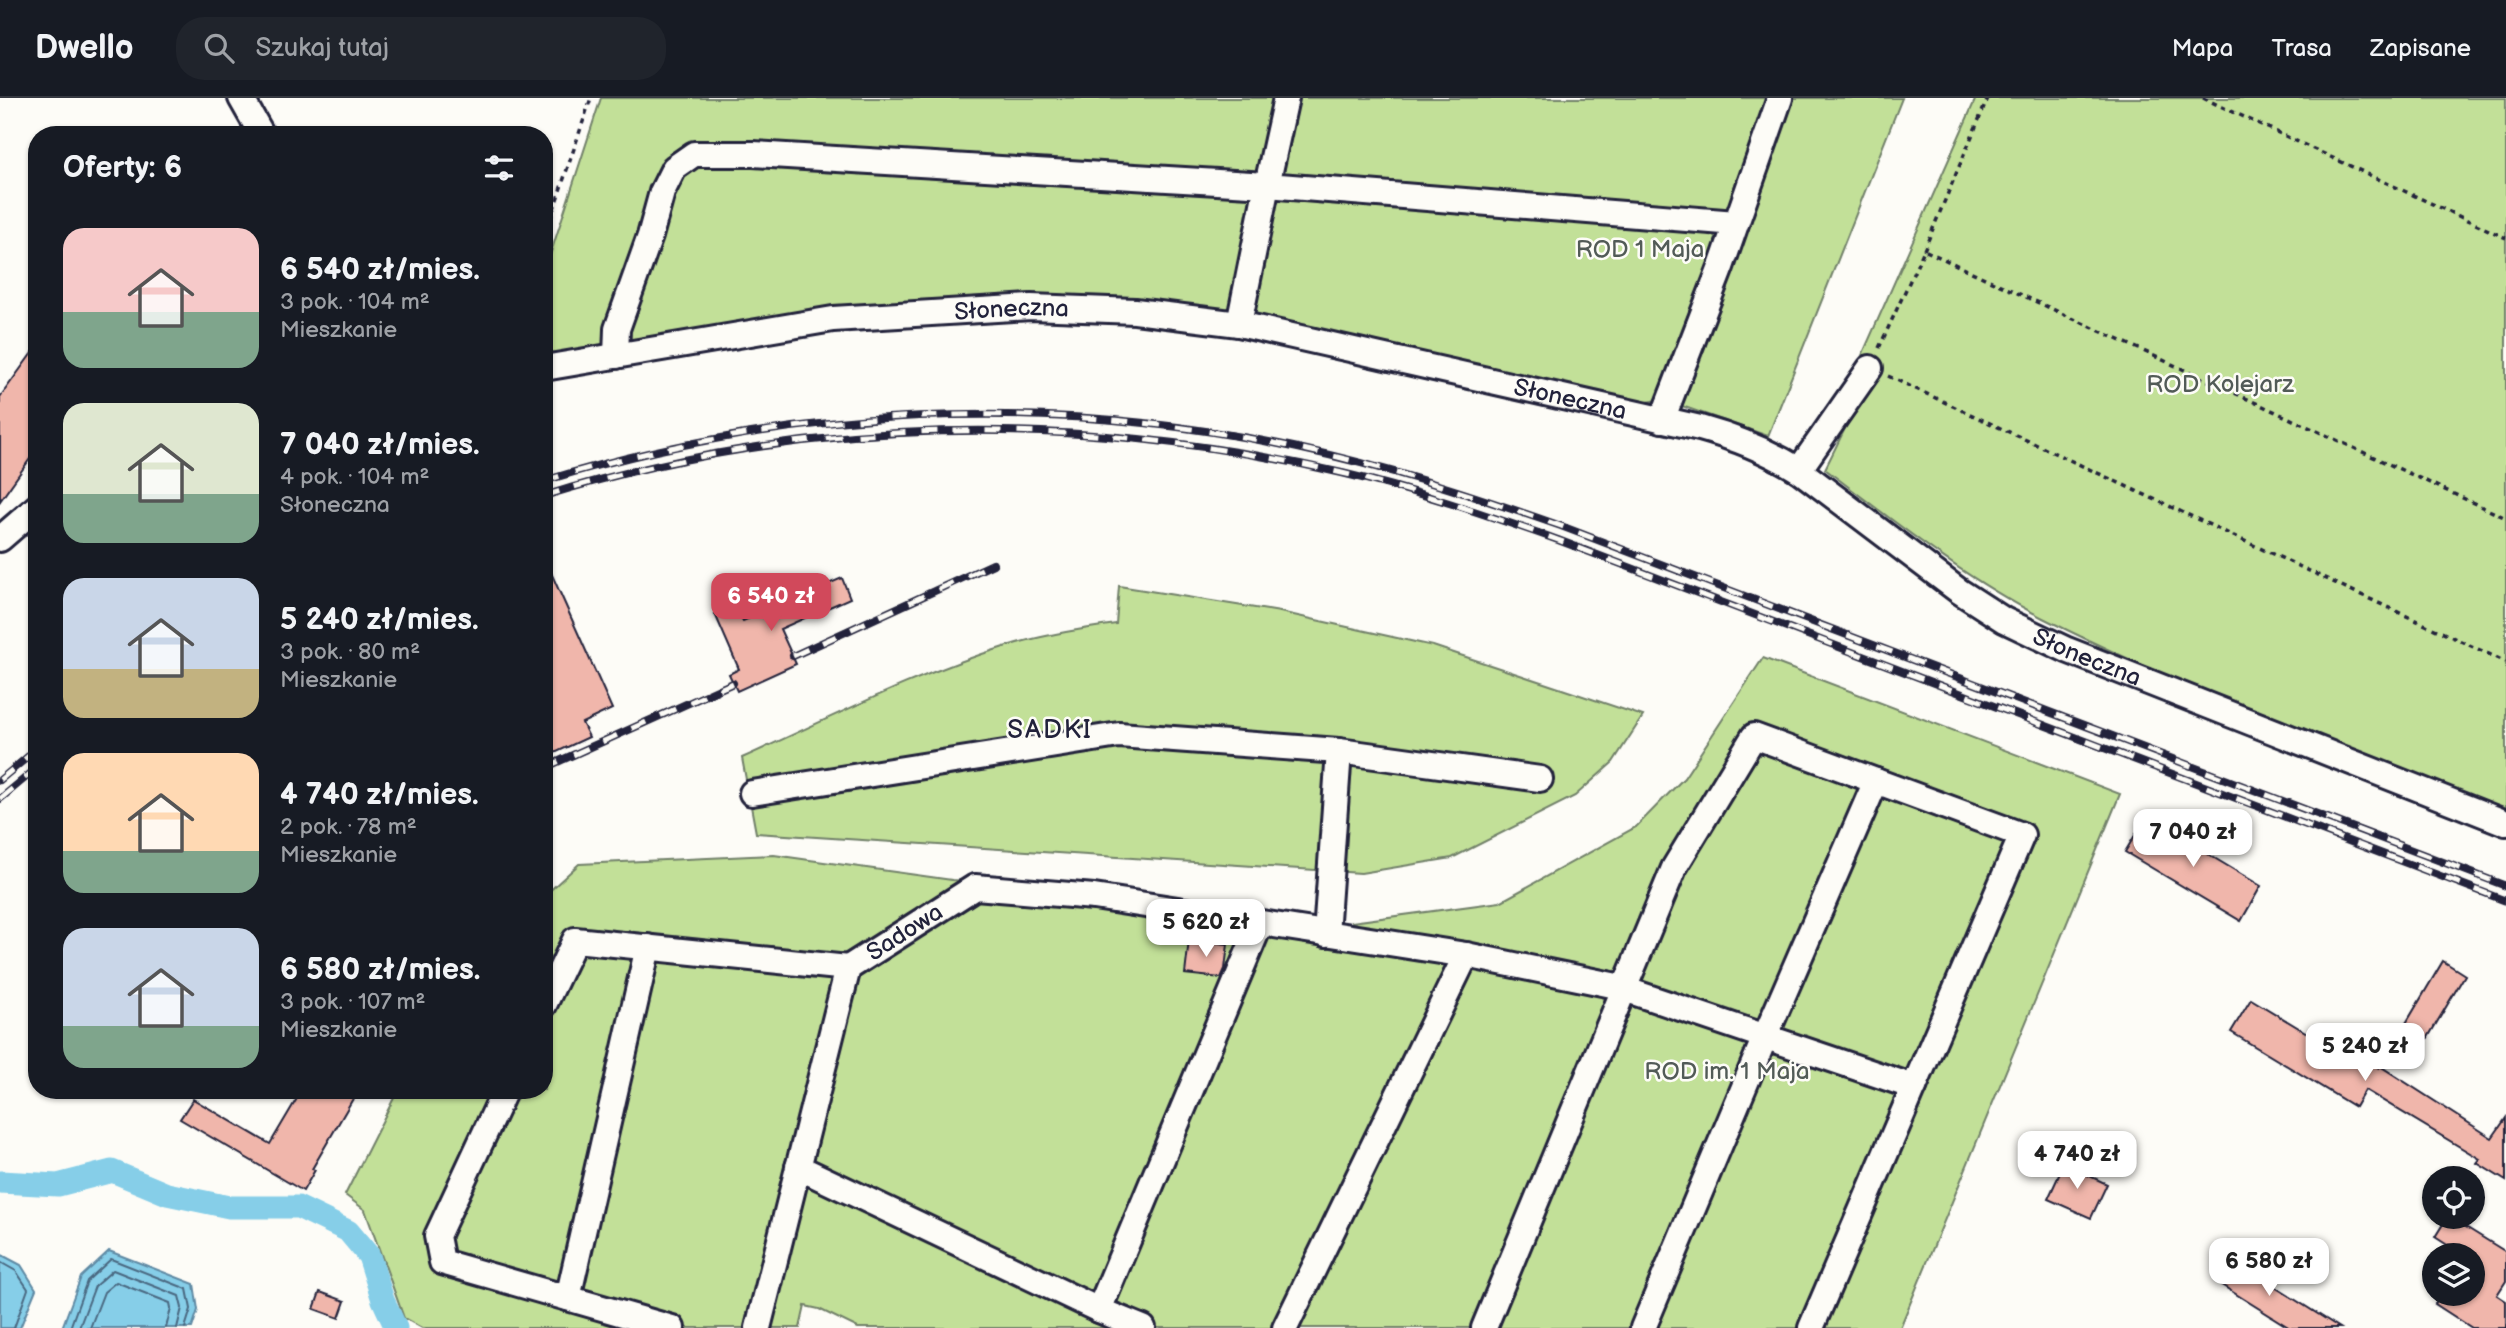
<!DOCTYPE html>
<html lang="pl">
<head>
<meta charset="utf-8">
<style>
	:root { --surface:#171b24; --page:#20242c; --text:#f1f3f6; --muted:#9ea1a6; --line:#363941; --accent:#d1495b }
	body { margin:0; font-family:"Balsamiq Sans",sans-serif; background:var(--page); color:var(--text); height:100vh; display:flex; flex-direction:column; font-size:26px; white-space:nowrap }
	* { box-sizing:border-box; margin:0 }
	p { font-size:23px; color:var(--muted) }
	.icon { flex:none; width:38px; height:38px; fill:none; stroke:currentColor; stroke-width:2; stroke-linecap:round; stroke-linejoin:round }
	.map { position:relative; flex:1; overflow:hidden }
	.drawer { position:absolute; left:28px; top:28px; width:525px; height:973px; display:flex; flex-direction:column; background:var(--surface); border-radius:28px; box-shadow:0 2px 5px #0004 }
	.drawer>* { flex:none }
	.fabs { position:absolute; left:2422px; top:1068px; display:grid; gap:14px }
	.fabs a { display:grid; place-items:center; width:63px; height:63px; border-radius:50%; background:var(--surface); box-shadow:0 2px 5px #0004; font-size:35px }
	.price { position:absolute; translate:-50% -60px; padding:0 16px; border-radius:14px; background:#fff; color:#222; font-size:23px; line-height:46px; filter:drop-shadow(0 2px 4px #0008) }
	.price::after { content:''; position:absolute; left:50%; top:42px; width:21px; height:16px; margin-left:-10px; background:inherit; clip-path:polygon(0 0,100% 0,50% 100%) }
	.price.current { background:var(--accent); color:#fff }
	ul { padding:0; list-style:none }
	li { display:flex; align-items:center; gap:21px; height:175px; padding:0 35px }
	li span { display:grid; place-items:center; flex:none; width:196px; height:140px; border-radius:21px; color:#555 }
	li>.icon { margin-inline-start:auto }
	span .icon { width:84px; height:84px; fill:#fffc; stroke-width:1 }
	li b { font-size:30px }
	h2 { display:flex; justify-content:space-between; align-items:center; height:84px; padding:0 35px; font-size:30px }
	header { display:flex; align-items:center; gap:42px; box-sizing:border-box; height:98px; padding:0 35px; background:var(--surface); border-bottom:2px solid var(--line) }
	header strong { font-size:33px }
	nav { display:flex; gap:38px; margin-inline-start:auto; font-size:24px }
	.search { width:490px; height:63px; background:var(--page); display:flex; align-items:center; gap:18px; box-sizing:border-box; padding:0 24px; border-radius:28px; color:var(--muted); font-size:26px }
	.map>svg:first-child { display:block }
	.green { fill:#c2e098; stroke:#72816a; stroke-width:2 }
	.water { fill:#86cee8; stroke:#5e89a3; stroke-width:2 }
	.lines { fill:none; stroke-linecap:round; stroke-linejoin:round }
	.shore { stroke:#4a6780; stroke-width:2 }
	.canal { stroke:#86cee8; stroke-width:23 }
	.building { fill:#f0b6ab; stroke:#22223b; stroke-width:2 }
	.minor-casing { stroke:#22223b; stroke-width:30 }
	.path { stroke:#22223b; stroke-width:3.5; stroke-dasharray:5 5; stroke-linecap:butt }
	.minor { stroke:#fdfcf7; stroke-width:24 }
	.rail-casing { stroke:#22223b; stroke-width:8 }
	.rail { stroke:#fdfcf7; stroke-width:5; stroke-dasharray:16; stroke-linecap:butt }
	.labels { text-anchor:middle; dominant-baseline:central; stroke-width:5; stroke-linejoin:round; paint-order:stroke }
	.park-label { font-size:24px; fill:#525b57; stroke:#fdfcf7 }
	.street-label { font-size:24px; fill:#22223b; stroke:#fdfcf7 }
	.neighbourhood-label { font-size:26px; letter-spacing:2px; fill:#22223b; stroke:#fdfcf7 }
</style>
</head>
<body>
<header>
<strong>Dwello</strong>
<div class="search"><svg class="icon" aria-label="search" viewBox="0 0 24 24"><circle cx="10" cy="10" r="6"/><path d="M15 15l6 6"/></svg>Szukaj tutaj</div>
<nav><a>Mapa</a><a>Trasa</a><a>Zapisane</a></nav>
</header>
<div class="map">
<svg width="2506" height="1230" viewBox="0 0 2506 1230">
	<rect width="100%" height="100%" fill="#fdfcf7"/>
	<filter id="ink" filterUnits="userSpaceOnUse"><feTurbulence type="fractalNoise" baseFrequency=".0143" numOctaves="2"/><feDisplacementMap in="SourceGraphic" scale="14" xChannelSelector="R" yChannelSelector="G"/><feConvolveMatrix kernelMatrix="1 2 1 2 8 2 1 2 1" color-interpolation-filters="sRGB"/></filter>
	<g filter="url(#ink)">
		<!-- green -->
		<g class="green">
			<path d="M601 0H1902L1768 338 1662 301 1637 306 1060 199 544 263V176Z"/>
			<path d="M1976 0H2506V715C2351 653 2192 595 2043 520 1964 480 1895 424 1825 371L1866 288 1852 280Z"/>
			<path d="M1119 488 1280 514 1433 548 1643 618 1613 664 1575 698 1452 760 1361 775 756 735 742 660C829 621 915 576 1007 548 1042 537 1080 531 1116 526Z"/>
			<path d="M1763 560 2120 696 1900 1230H858L819 1211 805 1208 800 1230H422L404 1220 365 1112 345 1097 398 992H544V798L579 766 774 757 952 782 1081 790 1347 848 1352 824 1500 804 1636 729 1684 680Z"/>
		</g>
		<!-- water -->
		<g class="water">
			<path d="M109 1153 194 1186 198 1212 192 1230H62L81 1179Z"/>
			<path d="M0 1156 21 1167 36 1191 20 1230H0Z"/>
		</g>
		<g class="lines">
			<!-- shore -->
			<g class="shore">
				<path d="M0 1164 16 1173 28 1191 14 1230"/>
				<path d="M70 1230 87 1183 111 1161 187 1191 191 1211 185 1230"/>
				<path d="M79 1230 95 1188 113 1172 179 1198 182 1210 177 1230"/>
				<path d="M90 1230 104 1194 116 1184 170 1205 171 1210 166 1230"/>
			</g>
			<!-- canal -->
			<path class="canal" d="M0 1084 58 1087 112 1073 167 1096 229 1109H298L348 1133 369 1158 383 1202 396 1230"/>
		</g>
		<!-- building -->
		<g class="building">
			<path d="M37 248V351L0 403V299Z"/>
			<path d="M544 459 612 611 582 625 589 639 544 660Z"/>
			<path d="M842 480 850 500 780 531 796 566 737 593 729 576 739 571 715 516 735 506 743 523Z"/>
			<path d="M2146 719 2261 788 2241 823 2125 754Z"/>
			<path d="M1189 842 1228 846 1225 871 1221 880 1185 876Z"/>
			<path d="M2443 863 2465 877 2427 941 2405 927Z"/>
			<path d="M2251 901 2355 964 2359 958 2379 970 2380 968 2492 1040 2506 1020V1083L2477 1065 2480 1061 2365 992 2355 1009 2231 934Z"/>
			<path d="M302 992H358L312 1071 315 1072 303 1093 180 1021 193 1001 270 1046Z"/>
			<path d="M2064 1066 2107 1086 2091 1120 2048 1101Z"/>
			<path d="M2448 1118 2506 1154V1183L2497 1197 2506 1203V1230H2472L2435 1206 2442 1195H2473V1157H2463L2435 1139Z"/>
			<path d="M2229 1160 2340 1230H2290L2215 1183Z"/>
			<path d="M320 1194 345 1203 339 1220 314 1211Z"/>
		</g>
		<g class="lines">
			<defs>
				<g id="minor">
					<path d="M241 0 262 37"/>
					<path d="M1286 0 1267 87 1736 125"/>
					<path d="M616 258 617 231 650 138 662 94 674 70 694 56H753L1267 87 1239 226"/>
					<path id="s1" d="M544 270 833 221 1031 209 1135 213 1239 226 1700 330C1736 340 1767 352 1799 372L1959 493 2004 522 2067 552 2506 725"/>
					<path d="M1662 322 1721 169 1780 0"/>
					<path d="M1799 372 1870 270"/>
					<path d="M0 441 37 409"/>
					<path d="M752 695 1119 637 1339 653 1540 681"/>
					<path d="M1326 836 1339 653"/>
					<path d="M544 907 575 842 848 870"/>
					<path d="M505 992 437 1138 442 1164 672 1230"/>
					<path d="M798 1069 1099 1212"/>
					<path d="M568 1200 648 849"/>
					<path id="s2" d="M758 1230 848 870 975 789 1094 799 1466 857 1617 888 1624 891 1914 989 2022 737 1754 638 1674 770 1484 1230"/>
					<path d="M1143 1230 1099 1212 1260 826"/>
					<path d="M1285 1230 1466 857"/>
					<path d="M1643 1230 1765 939 1876 683"/>
					<path d="M1811 1230 1914 989"/>
				</g>
			</defs>
			<!-- minor casing -->
			<use href="#minor" class="minor-casing"/>
			<!-- path -->
			<g class="path">
				<path d="M2203 0 2506 140"/>
				<path d="M544 140 591 0"/>
				<path d="M1924 152 1988 0"/>
				<path d="M1879 250 1924 152 2506 420"/>
				<path d="M1888 278 2506 564"/>
			</g>
			<!-- minor -->
			<use href="#minor" class="minor"/>
			<defs>
				<g id="rail">
					<path d="M544 383C786 308 1051 296 1298 350 1388 369 1475 398 1561 428L2506 788"/>
					<path d="M544 398C802 317 1079 314 1342 375 1415 392 1487 417 1558 442L2506 803"/>
					<path d="M793 558 993 466"/>
					<path d="M544 670 733 585"/>
					<path d="M0 682 37 651"/>
					<path d="M0 701 37 670"/>
				</g>
			</defs>
			<!-- rail casing -->
			<use href="#rail" class="rail-casing"/>
			<!-- rail -->
			<use href="#rail" class="rail"/>
		</g>
	</g>
	<g class="labels">
		<!-- park labels -->
		<g class="park-label">
			<text x="1640" y="151">ROD 1 Maja</text>
			<text x="2220" y="286">ROD Kolejarz</text>
			<text x="1727" y="973">ROD im. 1 Maja</text>
		</g>
		<!-- street labels -->
		<g class="street-label">
			<text stroke="none"><textPath href="#s1" startOffset="472">Słoneczna</textPath></text>
			<text stroke="none"><textPath href="#s1" startOffset="1040">Słoneczna</textPath></text>
			<text stroke="none"><textPath href="#s1" startOffset="1626">Słoneczna</textPath></text>
			<text stroke="none"><textPath href="#s2" startOffset="438">Sadowa</textPath></text>
		</g>
		<!-- neighbourhood labels -->
		<g class="neighbourhood-label">
			<text x="1050" y="632">SADKI</text>
		</g>
	</g>
</svg>
<div class="fabs">
<a><svg class="icon" aria-label="locate" viewBox="0 0 24 24"><circle cx="12" cy="12" r="6"/><path d="M12 2v4M12 18v4M2 12h4M18 12h4"/></svg></a>
<a><svg class="icon" aria-label="layers" viewBox="0 0 24 24"><path d="M12 4l9 5-9 5-9-5zM3 14l9 5 9-5"/></svg></a>
</div>
<b class="price current" style="left:771px;top:535px">6 540 zł</b>
<b class="price" style="left:2193px;top:771px">7 040 zł</b>
<b class="price" style="left:1206px;top:861px">5 620 zł</b>
<b class="price" style="left:2365px;top:985px">5 240 zł</b>
<b class="price" style="left:2077px;top:1093px">4 740 zł</b>
<b class="price" style="left:2269px;top:1200px">6 580 zł</b>
<section class="drawer">
<h2>Oferty: 6<svg class="icon" aria-label="filters" viewBox="0 0 24 24"><path d="M4 7h16M4 17h16"/><circle cx="9" cy="7" r="2"/><circle cx="15" cy="17" r="2"/></svg></h2>
<ul>
<li><span style="background:linear-gradient(#f6c9c9 60%,#7fa58c 0)"><svg class="icon" aria-label="home" viewBox="0 0 24 24"><path d="M3 11l9-7 9 7M6 9v11h12V9"/></svg></span><div><b>6 540 zł/mies.</b><p>3 pok. · 104 m²</p><p>Mieszkanie</p></div></li>
<li><span style="background:linear-gradient(#dfe7d0 65%,#7fa58c 0)"><svg class="icon" aria-label="home" viewBox="0 0 24 24"><path d="M3 11l9-7 9 7M6 9v11h12V9"/></svg></span><div><b>7 040 zł/mies.</b><p>4 pok. · 104 m²</p><p>Słoneczna</p></div></li>
<li><span style="background:linear-gradient(#c9d6e8 65%,#c2b280 0)"><svg class="icon" aria-label="home" viewBox="0 0 24 24"><path d="M3 11l9-7 9 7M6 9v11h12V9"/></svg></span><div><b>5 240 zł/mies.</b><p>3 pok. · 80 m²</p><p>Mieszkanie</p></div></li>
<li><span style="background:linear-gradient(#ffd9b3 70%,#7fa58c 0)"><svg class="icon" aria-label="home" viewBox="0 0 24 24"><path d="M3 11l9-7 9 7M6 9v11h12V9"/></svg></span><div><b>4 740 zł/mies.</b><p>2 pok. · 78 m²</p><p>Mieszkanie</p></div></li>
<li><span style="background:linear-gradient(#c9d6e8 70%,#7fa58c 0)"><svg class="icon" aria-label="home" viewBox="0 0 24 24"><path d="M3 11l9-7 9 7M6 9v11h12V9"/></svg></span><div><b>6 580 zł/mies.</b><p>3 pok. · 107 m²</p><p>Mieszkanie</p></div></li>
</ul>
</section>
</div>
</body>
</html>
